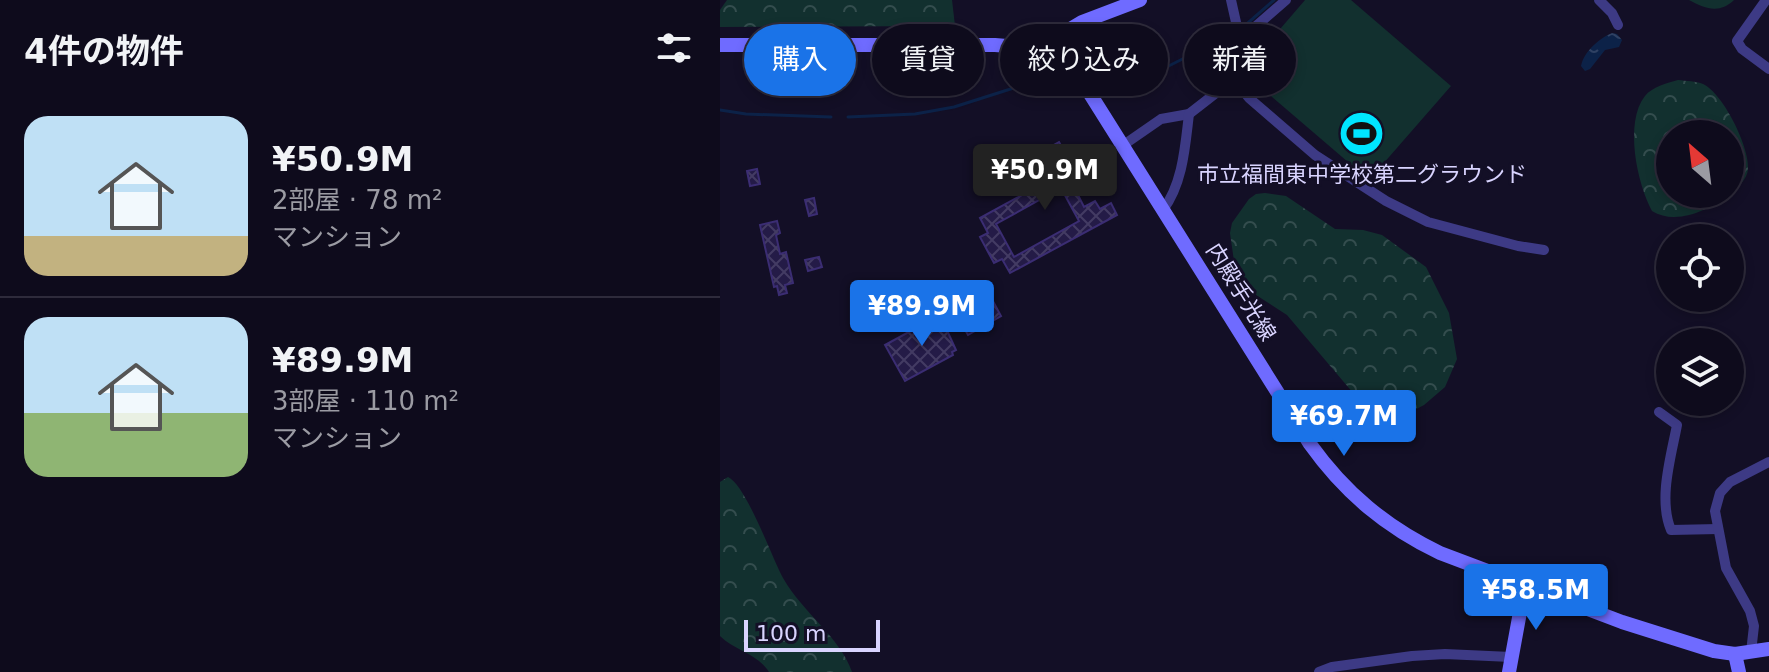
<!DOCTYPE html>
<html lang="ja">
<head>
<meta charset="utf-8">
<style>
	:root { --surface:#0e0b1c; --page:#1c1929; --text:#f1f3f6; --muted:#9b9ba3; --line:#2e2b3b; --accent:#1a73e8 }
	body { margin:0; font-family:"DejaVu Sans","Noto Sans JP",sans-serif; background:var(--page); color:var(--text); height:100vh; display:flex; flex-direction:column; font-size:30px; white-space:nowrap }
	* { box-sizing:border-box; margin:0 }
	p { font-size:26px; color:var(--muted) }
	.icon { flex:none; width:44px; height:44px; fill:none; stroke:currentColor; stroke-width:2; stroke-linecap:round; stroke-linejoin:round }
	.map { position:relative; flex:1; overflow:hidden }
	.sheet { display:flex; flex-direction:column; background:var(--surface); width:720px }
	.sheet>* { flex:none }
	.banner { position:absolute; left:24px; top:24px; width:760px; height:72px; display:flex; gap:16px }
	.needle { width:52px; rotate:332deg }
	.buttons { position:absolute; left:936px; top:120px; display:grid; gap:16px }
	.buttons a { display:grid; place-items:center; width:88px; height:88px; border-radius:50%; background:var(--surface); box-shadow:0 4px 12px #0003,0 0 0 2px var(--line); font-size:40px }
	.scale { position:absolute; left:24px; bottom:20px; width:136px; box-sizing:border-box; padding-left:8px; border:4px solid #d9d4ff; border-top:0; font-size:22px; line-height:28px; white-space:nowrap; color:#d9d4ff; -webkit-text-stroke:6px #130f26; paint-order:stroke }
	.price { position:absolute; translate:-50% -68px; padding:0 18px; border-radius:8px; background:var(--accent); color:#fff; font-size:26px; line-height:52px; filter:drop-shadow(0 2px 4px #0008) }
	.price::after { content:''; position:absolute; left:50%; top:48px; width:24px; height:18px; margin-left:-12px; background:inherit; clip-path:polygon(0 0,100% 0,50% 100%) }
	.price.current { background:#222; color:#fff }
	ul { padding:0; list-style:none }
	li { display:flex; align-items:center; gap:24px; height:200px; padding:0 24px }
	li+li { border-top:2px solid var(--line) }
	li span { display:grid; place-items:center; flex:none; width:224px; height:160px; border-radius:24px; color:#555 }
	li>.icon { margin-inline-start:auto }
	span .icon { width:96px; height:96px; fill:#fffc; stroke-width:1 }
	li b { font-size:34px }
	h2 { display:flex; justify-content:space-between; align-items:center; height:96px; padding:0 24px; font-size:34px }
	.pill { padding:0 28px; border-radius:36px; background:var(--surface); box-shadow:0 4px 12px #0003,0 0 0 2px var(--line); font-size:28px; line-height:72px }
	.pill.current { background:var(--accent); color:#fff }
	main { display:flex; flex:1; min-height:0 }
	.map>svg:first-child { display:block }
	.forest { fill:url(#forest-crowns) }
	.park { fill:#12302f }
	.water { fill:url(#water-ripples) }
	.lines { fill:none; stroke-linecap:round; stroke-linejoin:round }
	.stream { stroke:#0c2248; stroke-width:3 }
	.building { fill:url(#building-cross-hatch); stroke:#3b2d73; stroke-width:2; fill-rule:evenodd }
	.street { stroke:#3d3a85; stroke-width:10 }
	.secondary { stroke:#6f6bff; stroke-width:14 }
	.labels { text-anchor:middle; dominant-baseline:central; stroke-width:6; stroke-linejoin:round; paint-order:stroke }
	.poi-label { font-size:22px; fill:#d9d4ff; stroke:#130f26 }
	.street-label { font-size:22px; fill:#d9d4ff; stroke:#130f26 }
</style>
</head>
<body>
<main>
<section class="sheet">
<h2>4件の物件<svg class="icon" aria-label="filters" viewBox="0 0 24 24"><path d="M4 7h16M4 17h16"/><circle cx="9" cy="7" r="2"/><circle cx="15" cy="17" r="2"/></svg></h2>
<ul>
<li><span style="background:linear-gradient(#bfe0f5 75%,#c2b280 0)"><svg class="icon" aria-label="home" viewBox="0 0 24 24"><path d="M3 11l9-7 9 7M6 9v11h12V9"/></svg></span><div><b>¥50.9M</b><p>2部屋 · 78 m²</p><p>マンション</p></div></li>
<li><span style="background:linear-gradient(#bfe0f5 60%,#8fb573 0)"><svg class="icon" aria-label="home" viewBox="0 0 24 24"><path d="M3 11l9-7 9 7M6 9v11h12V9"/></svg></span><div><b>¥89.9M</b><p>3部屋 · 110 m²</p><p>マンション</p></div></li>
</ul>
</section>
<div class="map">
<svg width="1049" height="672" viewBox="0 0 1049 672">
	<defs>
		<pattern id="forest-crowns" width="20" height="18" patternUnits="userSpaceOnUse" patternTransform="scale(2)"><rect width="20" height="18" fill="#12302f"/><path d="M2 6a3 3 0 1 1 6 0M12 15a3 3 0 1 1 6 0" fill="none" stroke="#344d4e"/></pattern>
		<pattern id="water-ripples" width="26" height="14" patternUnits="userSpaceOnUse" patternTransform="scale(2)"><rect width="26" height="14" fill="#0c2248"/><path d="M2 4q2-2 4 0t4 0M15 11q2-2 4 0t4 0" fill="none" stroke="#2f4163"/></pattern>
		<pattern id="building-cross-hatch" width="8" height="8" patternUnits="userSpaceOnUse" patternTransform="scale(2)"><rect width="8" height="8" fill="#241b47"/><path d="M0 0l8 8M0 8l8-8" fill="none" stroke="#433b63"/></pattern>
	</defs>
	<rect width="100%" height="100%" fill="#130f26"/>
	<!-- forest -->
	<g class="forest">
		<path d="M7 0H232L235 26 0 27V10Z"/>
		<path d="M969 0H1014C999 14 986 9 969 0Z"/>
		<path d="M958 80C966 81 976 81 983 84 1003 93 1030 148 1028 169 1027 180 1018 187 1010 193V134H950V194H1009C990 210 956 226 932 211 917 184 904 122 925 96 932 87 947 83 958 80Z"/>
		<path d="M545 193 566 196 615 229 643 230 662 235 706 267 729 313 737 359 725 387 704 405 683 416 671 418 645 407 567 315 533 293 514 261 510 233 512 223 529 199 536 194Z"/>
		<path d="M8 477C26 485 52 558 63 578 83 613 120 637 132 672H49C37 653 15 651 0 636V482Z"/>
	</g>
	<!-- park -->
	<path class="park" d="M585 0H631L731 86 649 180 523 72Z"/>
	<!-- water -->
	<g class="water">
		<path d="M892 33 897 34 902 40 899 47 885 50 870 69 865 71 861 66C864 52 878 39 892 33Z"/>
		<path d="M288 160 296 175 266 191 258 176Z"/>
	</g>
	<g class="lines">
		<!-- stream -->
		<g class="stream">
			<path d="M521 29 554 0"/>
			<path d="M376 94 407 87 514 33"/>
			<path d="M0 110 26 114 111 117"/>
			<path d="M128 117 195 114 234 107 306 84 364 95"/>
		</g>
	</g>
	<!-- building -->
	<g class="building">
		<path d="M339 142 347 156 352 150 355 153 363 149 379 176 355 189 364 207 375 201 380 209 391 203 397 215 290 273 282 259 274 263 260 237 268 233 260 218 335 177 328 163 317 169 310 158ZM341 188 359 221 294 257 276 224Z"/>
		<path d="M37 169 40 184 30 186 27 171Z"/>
		<path d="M94 198 97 214 89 216 85 200Z"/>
		<path d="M57 221 60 233 56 235 60 254 66 252 73 283 65 285 67 293 59 295 57 286 54 287 40 225Z"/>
		<path d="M99 257 102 267 88 271 85 260Z"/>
		<path d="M267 290 281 316 248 335 233 309Z"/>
		<path d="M220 315 236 350 232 352 233 355 185 381 165 345Z"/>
	</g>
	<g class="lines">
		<!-- street -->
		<g class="street">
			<path d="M879 0 892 13 898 25"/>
			<path d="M1046 0 1017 41 1022 49 1049 69"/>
			<path d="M520 40 566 0"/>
			<path d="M514 79 529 98 595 155 666 201 708 222 798 246 824 250"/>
			<path d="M402 146 441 119 469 114 514 79 520 40 511 0"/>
			<path d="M443 210C463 183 465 147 469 114"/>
			<path d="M939 412 957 425C951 457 938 499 951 530L998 529"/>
			<path d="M1031 652 1034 626 1030 611 1006 568 995 511 1000 493 1010 482 1049 462"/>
			<path d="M599 672 612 667 692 656 725 654 791 657"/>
		</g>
		<!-- secondary -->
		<g class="secondary">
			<path d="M0 45H275C316 48 333 52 362 81L590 444C625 493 666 527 720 553L902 622 994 651 1015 654 1049 649"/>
			<path d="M329 54 347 31 362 22 420 0"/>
			<path d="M1015 654 1019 672"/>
			<path d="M789 672 805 585"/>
		</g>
	</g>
	<!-- icons -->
	<defs>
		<symbol id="stadium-disc" viewBox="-11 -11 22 22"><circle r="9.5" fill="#00e5ff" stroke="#130f26"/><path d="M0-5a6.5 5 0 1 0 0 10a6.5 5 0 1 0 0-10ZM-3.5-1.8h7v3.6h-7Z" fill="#111"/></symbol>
	</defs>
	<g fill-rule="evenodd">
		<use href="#stadium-disc" x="616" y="108" width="51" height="51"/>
	</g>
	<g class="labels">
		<!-- poi labels -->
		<g class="poi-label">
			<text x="642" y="174">市立福間東中学校第二グラウンド</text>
		</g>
		<!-- street labels -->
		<g class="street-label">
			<text transform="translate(521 292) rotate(58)">内殿手光線</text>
		</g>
	</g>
</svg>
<div class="buttons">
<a><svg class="needle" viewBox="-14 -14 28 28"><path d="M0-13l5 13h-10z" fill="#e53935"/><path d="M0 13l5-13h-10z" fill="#9b9ba3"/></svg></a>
<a><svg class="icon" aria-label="locate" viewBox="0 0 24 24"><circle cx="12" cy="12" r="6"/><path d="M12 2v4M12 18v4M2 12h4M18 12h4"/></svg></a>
<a><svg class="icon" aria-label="layers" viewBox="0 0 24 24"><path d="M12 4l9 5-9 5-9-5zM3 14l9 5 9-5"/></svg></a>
</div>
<div class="scale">100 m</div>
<b class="price current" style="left:325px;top:212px">¥50.9M</b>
<b class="price" style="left:202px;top:348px">¥89.9M</b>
<b class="price" style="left:624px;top:458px">¥69.7M</b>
<b class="price" style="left:816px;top:632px">¥58.5M</b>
<div class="banner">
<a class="pill current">購入</a>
<a class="pill">賃貸</a>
<a class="pill">絞り込み</a>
<a class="pill">新着</a>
</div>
</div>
</main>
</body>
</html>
